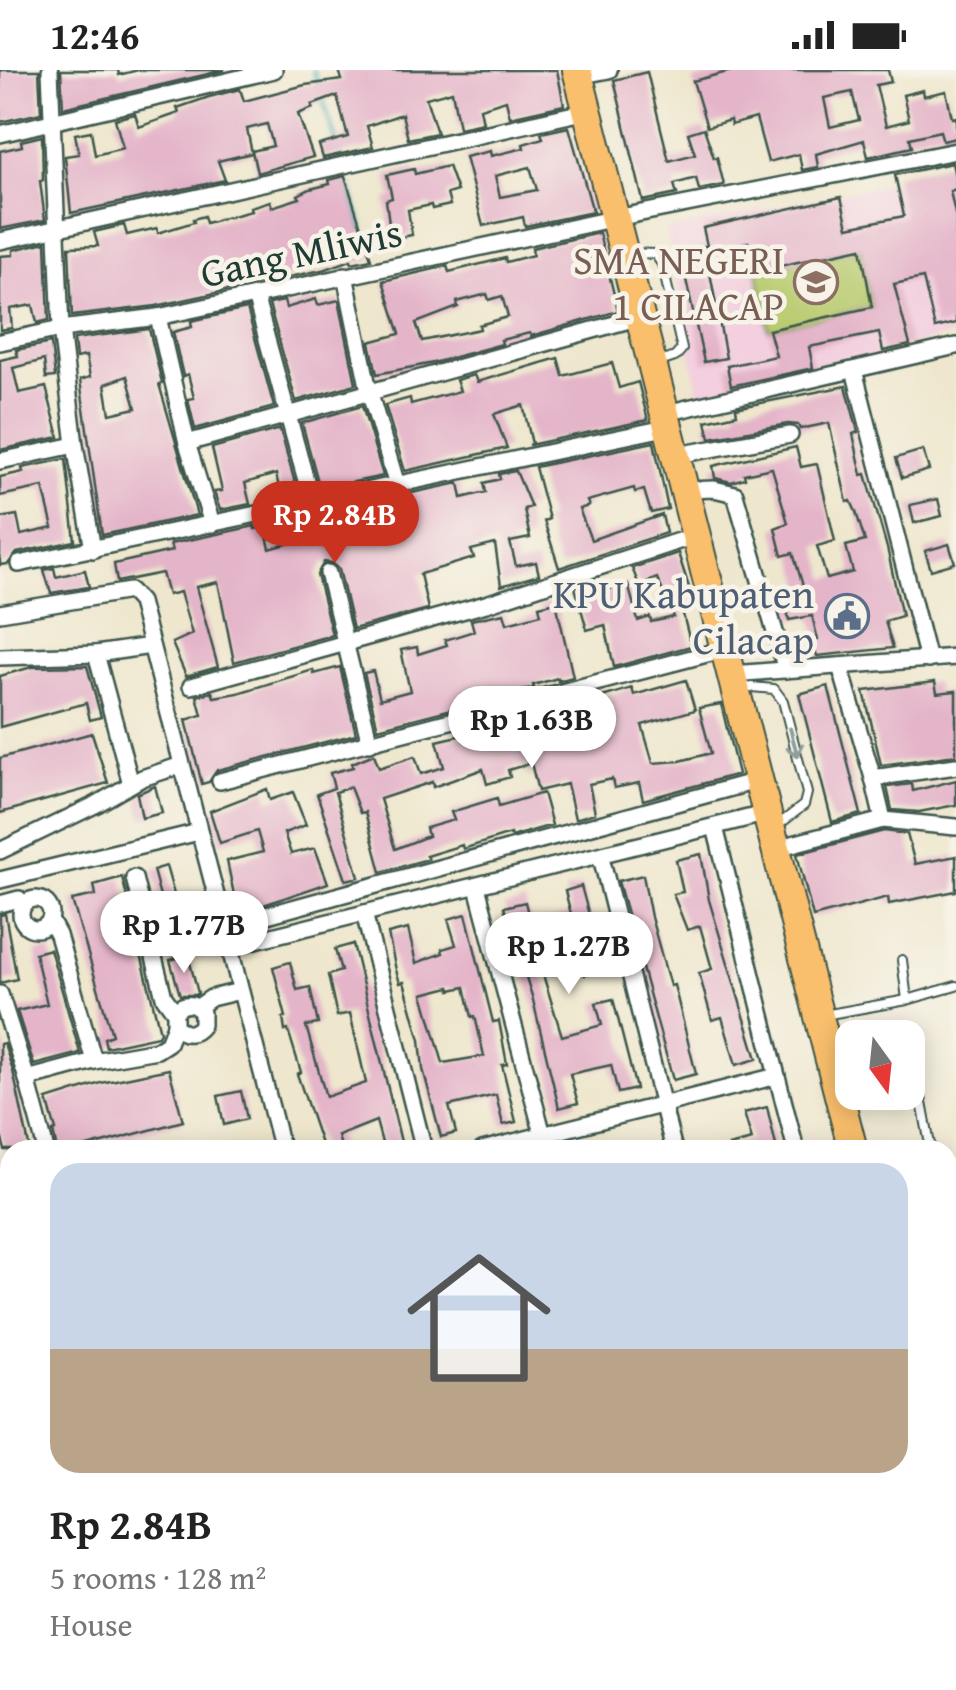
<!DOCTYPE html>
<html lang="en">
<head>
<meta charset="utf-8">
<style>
	:root { --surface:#fff; --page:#f6f6f6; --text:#222; --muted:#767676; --line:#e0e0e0; --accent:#c8321e }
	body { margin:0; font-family:"Gentium Book Plus",serif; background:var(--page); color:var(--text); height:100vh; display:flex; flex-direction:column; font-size:38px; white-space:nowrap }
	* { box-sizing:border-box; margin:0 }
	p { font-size:32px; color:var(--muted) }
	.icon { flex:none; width:55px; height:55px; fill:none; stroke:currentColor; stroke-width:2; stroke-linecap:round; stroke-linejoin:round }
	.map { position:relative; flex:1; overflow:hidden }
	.sheet { position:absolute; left:0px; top:1070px; width:958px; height:550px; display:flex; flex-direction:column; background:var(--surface); border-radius:30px 30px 0 0; box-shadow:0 5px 25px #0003 }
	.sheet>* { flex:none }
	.needle { width:65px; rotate:165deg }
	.controls { position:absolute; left:835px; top:950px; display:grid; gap:20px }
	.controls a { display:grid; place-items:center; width:90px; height:90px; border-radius:20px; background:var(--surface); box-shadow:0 5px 25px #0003; font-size:50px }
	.price { position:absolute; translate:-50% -85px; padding:0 22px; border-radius:35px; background:#fff; color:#222; font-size:32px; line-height:65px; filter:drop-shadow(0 2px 5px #0008) }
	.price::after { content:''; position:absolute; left:50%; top:60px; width:30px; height:22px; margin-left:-15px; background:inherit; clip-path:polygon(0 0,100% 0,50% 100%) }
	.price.selected { background:var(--accent); color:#fff }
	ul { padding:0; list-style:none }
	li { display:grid; align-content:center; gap:20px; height:530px; padding:0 50px }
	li+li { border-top:2px solid var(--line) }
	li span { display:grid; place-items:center; height:310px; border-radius:30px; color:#555 }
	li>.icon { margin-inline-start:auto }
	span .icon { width:180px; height:180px; fill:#fffc; stroke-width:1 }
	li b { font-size:42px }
	.status { display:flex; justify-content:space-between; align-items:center; height:70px; padding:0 50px; background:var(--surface); direction:ltr }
	.status svg { height:28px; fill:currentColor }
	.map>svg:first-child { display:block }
	.built { fill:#f3cfdf }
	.green { fill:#b7ca6d; stroke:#6b8450; stroke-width:2.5 }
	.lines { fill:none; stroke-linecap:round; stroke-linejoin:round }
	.stream { stroke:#3daeb8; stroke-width:4 }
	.building { fill:#e4b4c9; fill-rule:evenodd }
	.service-casing { stroke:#3e564b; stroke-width:12 }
	.minor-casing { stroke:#3e564b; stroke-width:20 }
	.trunk-casing { stroke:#3e564b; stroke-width:32 }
	.service { stroke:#fff; stroke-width:8 }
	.minor { stroke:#fff; stroke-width:15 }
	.trunk { stroke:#f9bf6d; stroke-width:28 }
	.oneway { stroke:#8f9e9a }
	.labels { text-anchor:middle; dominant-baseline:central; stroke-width:9; stroke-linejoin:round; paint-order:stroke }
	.street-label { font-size:40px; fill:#1f3d34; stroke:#f7f3e8 }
	.education-label { font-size:40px; fill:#785e54; stroke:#f7f3e8; text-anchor:end }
	.service-label { font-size:40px; fill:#4e5e75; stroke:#f7f3e8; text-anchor:end }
</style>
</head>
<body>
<div class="status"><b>12:46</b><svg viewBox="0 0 49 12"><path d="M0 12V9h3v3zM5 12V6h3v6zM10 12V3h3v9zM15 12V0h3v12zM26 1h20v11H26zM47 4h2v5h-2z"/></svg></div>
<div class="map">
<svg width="956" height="1620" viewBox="0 0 956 1620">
	<rect width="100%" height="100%" fill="#f7f3e8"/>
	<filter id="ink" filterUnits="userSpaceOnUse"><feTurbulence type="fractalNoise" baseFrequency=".01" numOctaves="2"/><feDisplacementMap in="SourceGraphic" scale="20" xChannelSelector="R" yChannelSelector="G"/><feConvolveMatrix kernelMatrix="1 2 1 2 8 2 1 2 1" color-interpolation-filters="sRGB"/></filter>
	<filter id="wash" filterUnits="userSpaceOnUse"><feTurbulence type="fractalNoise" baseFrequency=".0048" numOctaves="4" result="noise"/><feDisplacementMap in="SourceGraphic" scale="40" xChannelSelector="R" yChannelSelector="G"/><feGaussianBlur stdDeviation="2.25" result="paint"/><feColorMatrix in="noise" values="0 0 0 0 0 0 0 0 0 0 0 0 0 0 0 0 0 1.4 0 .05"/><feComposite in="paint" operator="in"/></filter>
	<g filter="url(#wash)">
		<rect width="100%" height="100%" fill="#eee7cd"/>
		<!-- built -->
		<path class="built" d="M956 100V264L700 329 666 160Z"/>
		<!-- green -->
		<path class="green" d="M861 178 872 237 769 260 757 201Z"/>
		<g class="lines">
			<!-- stream -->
			<g class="stream">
				<path d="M313 0 319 18"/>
				<path d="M322 27 340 84"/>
				<path d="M349 115 363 159"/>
			</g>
		</g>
		<g id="blocks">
			<!-- building -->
			<g class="building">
				<path d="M0 0H39L41 43 0 52Z"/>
				<path d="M61 0H118L119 5 138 0H225L63 38Z"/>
				<path d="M339 0H557L564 35 510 47 506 30 480 38 483 53 459 58 452 21 426 28 437 63 408 69 402 44 367 56 373 77 323 88 319 75 348 67 337 26 312 35 313 38 298 44 313 87 257 103 252 81 273 76 267 54 247 59 252 83 218 91 225 110 71 143 65 86 79 84 75 64 91 61 95 85 123 78 115 49 135 44 139 57 179 43 177 38 209 27 240 19 244 31 305 15 342 10Z"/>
				<path d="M735 0H888L891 12 876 15 886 56 909 50 903 25 923 20 924 26 946 21 952 48 956 47V68L943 71 940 61 910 68 912 77 868 87 864 70 816 84 818 97 802 100 799 84 768 92 756 48 731 55 730 50 707 57 693 11ZM852 22 859 50 830 57 824 28Z"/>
				<path d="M647 2 669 91 695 84 688 63 704 58 714 88 717 87 724 115 699 120 696 108 674 114 677 124 643 131 614 10Z"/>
				<path d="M569 57 593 142 525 156 523 147 483 156 465 87 490 81 491 86 524 78 523 74 543 68 541 63ZM530 97 537 120 500 127 495 106Z"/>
				<path d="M42 66 43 110 40 111 45 150 0 159V81L22 76 21 71Z"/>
				<path d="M952 93 956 111V119L950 121 956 148V253L935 258 923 208 894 214 910 275 883 281 879 263 809 277 813 298 731 316 727 296 776 286 769 260 872 237 861 178 757 201 748 172 708 180 703 158 841 127 848 157 904 146 895 105Z"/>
				<path d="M448 96 457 121 447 124 450 135 432 139 431 135 408 140 412 165 391 169 386 130 392 128 387 105 414 99 415 104Z"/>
				<path d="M345 106 371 189 352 193 351 190 326 199 156 236 72 246 69 177 98 176 94 162 124 155 127 165 157 158 158 163 194 152 193 149 204 146 206 153 251 141 250 137 270 131 272 137 300 128 298 125 310 119 330 114 329 110Z"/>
				<path d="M599 163 618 241 531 266 530 263 501 270 502 274 433 293 377 304 370 272 400 264 383 211 447 196 449 202 505 188 506 192 533 185 532 178ZM487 224 489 230 502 226 508 247 479 255 480 259 422 271 416 253 458 237 457 232Z"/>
				<path d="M46 172 49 250 37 253 33 235 10 239 12 258 0 260V186L13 185V180Z"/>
				<path d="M705 176 726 288 704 292 680 182Z"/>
				<path d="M316 229 318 235 339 230 356 314 296 331 269 234 284 231 286 238Z"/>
				<path d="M247 239 274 337 195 359 188 329 194 328 188 304 183 306 173 262 192 257 191 251Z"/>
				<path d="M149 259 162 313 159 314 197 445 102 465 80 310 90 307 86 286 76 288 74 269ZM127 306 136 338 110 344 105 314Z"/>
				<path d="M51 273 55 307 46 308 44 290 13 298 19 323 46 317 59 367 0 380V290L18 286 16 280Z"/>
				<path d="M558 288 563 306 612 293 619 318 638 312 648 350 529 375 532 374 523 335 494 344 507 378 405 401 385 335 410 328 411 334 460 321 456 310 474 305 477 312Z"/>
				<path d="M846 316 858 362 853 364 862 405 866 404 887 478 902 546 885 551 893 578 817 586 812 572 818 570 812 546 789 550 785 529 806 526 793 483 782 486 775 458 788 453 772 398 744 404 745 408 731 412 715 408 713 396 796 377 801 397 817 394 835 471 817 476 827 509 853 502 846 476 865 471 856 442 851 431 847 432 829 353 800 359 798 355 788 354 710 368 706 351 737 344 736 338Z"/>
				<path d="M362 336 383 406 320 419 302 353Z"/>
				<path d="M280 359 298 424 281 427 276 404 245 413 250 434 220 440 214 422 222 421 212 378Z"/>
				<path d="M654 372 668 439 651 443 644 420 635 422 634 418 587 431 589 436 579 439 591 470 662 445 666 463 559 498 544 451 549 449 535 397Z"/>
				<path d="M923 380 929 400 902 408 896 388Z"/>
				<path d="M66 389 75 471 17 483 8 494 0 495V448L17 445 21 465 53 458 43 417 0 426V407L23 402 22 398Z"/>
				<path d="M516 401 531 437 524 439 530 468 510 472 516 496 536 492 539 505 501 516 495 474 471 480 474 488 420 504 428 539 353 559 339 499 332 493 324 492 317 505 332 565 234 592 218 512 196 517 218 597 186 606 172 573 192 564 180 522 168 525 162 503 117 512 114 494 172 481 170 474 255 456V459L265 457 270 479 291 473 286 454 317 447V443L459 413 462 428 486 422 484 413 500 409 499 404Z"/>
				<path d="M938 429 942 446 914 453 910 435Z"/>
				<path d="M949 474 955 493 931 500 925 481Z"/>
				<path d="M678 483 695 536 682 540 691 576 614 597 605 555 587 560 575 517 586 513 592 524 628 514 638 551 650 547 651 552 674 547 657 508 639 515 632 498Z"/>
				<path d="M54 498 56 507 85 500 89 517 51 523 44 500Z"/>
				<path d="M556 532 573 607 558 611V608L533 615 534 618 378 658 364 603 373 601 380 629 410 621 401 580 417 577 418 584 447 575 445 570 474 561 471 550 504 543 507 553 541 544 539 536Z"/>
				<path d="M87 596 101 647 90 650 86 633 0 657V606L32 597Z"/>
				<path d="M340 597 356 664 217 700 209 712 202 714 186 650 202 645 197 626 212 622 214 627 238 623 313 600 314 604Z"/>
				<path d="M686 610 695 640 642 655 653 693 680 691 711 683 699 638 721 634 738 704 643 730 639 713 614 718 612 709 589 714 595 743 575 749 567 714 538 721 531 693 508 700 510 707 487 714 483 699 433 717 432 712 380 729 395 779 428 766 426 758 454 750 451 742 497 728 499 736 543 723 552 755 511 767 510 764 463 779 462 775 426 786 428 789 381 802 365 742 360 743 350 717 335 722 359 807 346 810 317 724 334 718 330 703 353 697 352 693 374 684 379 698 415 686 421 704 444 697 437 671 501 656 502 649 537 640 539 648 604 632 602 627 632 618 634 625Z"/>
				<path d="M935 612 937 623 956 621V685L881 695 864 621Z"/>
				<path d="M828 616 861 744 832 752 799 624Z"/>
				<path d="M92 663 108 713 0 743V688Z"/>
				<path d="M956 710V735L919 742 892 740 887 717 912 714 913 721Z"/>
				<path d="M155 716 162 743 142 748 137 724Z"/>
				<path d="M267 719 270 730 293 722 306 755 284 763 291 784 315 778 328 813 263 835 256 841 257 849 240 854 227 791 263 782 257 761 220 773 210 741Z"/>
				<path d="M884 761 907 764 915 794 956 786V821L889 834 888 827 813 847 797 784Z"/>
				<path d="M701 784 709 830 757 989 736 995 722 947 712 950 699 903 712 899 700 856 687 860 673 824 683 822 676 790Z"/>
				<path d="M166 796 184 860 170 863 153 800Z"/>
				<path d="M643 805 651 847 670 916 674 915 696 1004 673 1010 618 811Z"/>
				<path d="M122 807 160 962 158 966 106 977 104 968 112 965 72 830 96 825 94 815Z"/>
				<path d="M581 816 604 900 585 905 579 881 540 895 562 966 602 955 596 933 613 929 636 1019 618 1023 611 995 570 1004 578 1033 559 1038 532 926 504 837 525 832 531 856 571 844 565 821Z"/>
				<path d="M5 844 17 909 0 913V845Z"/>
				<path d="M466 844 493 952 499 951 507 994 502 995 516 1052 503 1055 496 1025 449 1036 456 1063 441 1067 423 999 420 970 404 912 400 913 396 900 388 864 408 859 416 893 443 883 442 879 456 875 448 849ZM450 917 451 920 465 917 472 947 475 946 484 986 443 993 423 924Z"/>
				<path d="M353 874 402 1076 390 1080H384L376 1051 338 1066 342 1080H323L297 1004 301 1002 288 960 285 961 283 948 286 947 273 897 290 892 297 920 310 917 318 954 306 956 326 1027 366 1013 350 943 337 946 328 905 341 901 335 879Z"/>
				<path d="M50 879 80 983 34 995 17 941 47 934 35 883Z"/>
				<path d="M188 885 198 923 196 925H180L170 890Z"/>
				<path d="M4 973 13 1001 30 1080H5L0 1062V974Z"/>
				<path d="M169 999 183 1051 76 1080H57L53 1061 56 1060 47 1030 101 1013Z"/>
				<path d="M241 1021 247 1049 224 1055 218 1026Z"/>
				<path d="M767 1037 777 1080H730L729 1076 752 1070 744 1043Z"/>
			</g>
		</g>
	</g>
	<g filter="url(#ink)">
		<use href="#blocks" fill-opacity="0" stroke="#3e564b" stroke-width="2.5"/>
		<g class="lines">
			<defs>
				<g id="service">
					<path d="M629 183 655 184 662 194 682 279 675 287 657 293"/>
					<path d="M740 616 774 619 783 631 807 723 804 735 777 756"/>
					<path d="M902 890 907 930"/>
					<path d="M824 945 907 930 956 916"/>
					<path d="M920 1022 931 1080"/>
					<path d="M948 1107 956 1106"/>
					<path d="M948 1234 956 1232"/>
					<path d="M497 1610 499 1620"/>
					<path d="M614 1610 617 1620"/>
					<path d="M904 1610 907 1620"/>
				</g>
				<g id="minor">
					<path d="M50 0 61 259 75 375 93 480"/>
					<path d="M578 6 609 0"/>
					<path d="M0 64 274 0"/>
					<path d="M0 171 588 41"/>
					<path d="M345 205 369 321 397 415"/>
					<path d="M255 226 312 432"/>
					<path d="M158 247 187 373 212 454"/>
					<path d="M0 272 61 259 158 247 616 148 956 81"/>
					<path d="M854 300 928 590"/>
					<path d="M666 343 956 276"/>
					<path d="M187 373 640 247"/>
					<path d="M677 385 790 365"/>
					<path d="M0 391 75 375"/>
					<path d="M686 420 714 419 735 424 786 600"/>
					<path d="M19 494 670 357"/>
					<path d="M328 503 370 673"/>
					<path d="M0 543 130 521 140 532 282 1080"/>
					<path d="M96 584 151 576"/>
					<path d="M0 587 96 584 131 714"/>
					<path d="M840 596 873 708 956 696"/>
					<path d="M732 604 956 587"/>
					<path d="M191 616 486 534 697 465"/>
					<path d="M873 708 883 750"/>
					<path d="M220 711 726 579"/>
					<path d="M777 778 883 750 956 757"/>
					<path d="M0 781 97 734 142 708 182 695"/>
					<path d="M601 787 674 1080"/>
					<path d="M134 808 164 927 175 942V955C183 966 194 966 202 955V942C193 932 183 932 175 942"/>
					<path d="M0 810 199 762"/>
					<path d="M477 817 547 1080"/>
					<circle cx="36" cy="844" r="15"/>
					<path d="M0 834 19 829"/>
					<path d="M364 843 424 1080"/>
					<path d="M267 845 760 710"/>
					<path d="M50 850 58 865 94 991"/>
					<path d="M228 877 768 743"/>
					<path d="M0 924 27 1009 94 991 157 980 168 973 175 955"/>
					<path d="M198 937 211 928 240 921"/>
					<path d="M777 1006 796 1080"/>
					<path d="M27 1009 46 1080"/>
					<path d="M482 1080 777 1006 715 757"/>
					<path d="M0 1143 10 1140"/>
					<path d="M0 1176 10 1216"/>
					<path d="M948 1409 956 1408"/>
					<path d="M0 1471 10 1470"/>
					<path d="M413 1610 416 1620"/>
					<path d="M55 1620V1610"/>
				</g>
				<g id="trunk">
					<path d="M577 0 853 1080"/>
					<path d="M948 1455 956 1486"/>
				</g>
			</defs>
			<!-- service casing -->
			<use href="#service" class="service-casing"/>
			<!-- minor casing -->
			<use href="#minor" class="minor-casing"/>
			<!-- trunk casing -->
			<use href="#trunk" class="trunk-casing"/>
			<!-- service -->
			<use href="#service" class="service"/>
			<!-- minor -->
			<use href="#minor" class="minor"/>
			<!-- trunk -->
			<use href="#trunk" class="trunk"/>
		</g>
		<!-- one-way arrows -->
		<defs><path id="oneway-shaft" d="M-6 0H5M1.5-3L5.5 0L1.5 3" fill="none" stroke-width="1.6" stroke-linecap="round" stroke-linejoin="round" transform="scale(2.5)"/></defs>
		<use class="oneway" href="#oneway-shaft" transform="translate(794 673) rotate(75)"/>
	</g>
	<!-- icons -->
	<defs>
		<symbol id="school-ring" viewBox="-11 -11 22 22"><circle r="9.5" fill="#f7f3e8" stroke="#8d6e63" stroke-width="1.5"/><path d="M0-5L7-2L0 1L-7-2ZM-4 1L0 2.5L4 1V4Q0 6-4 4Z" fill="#8d6e63"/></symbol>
		<symbol id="civic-ring" viewBox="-11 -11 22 22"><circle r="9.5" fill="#f7f3e8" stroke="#5c6f8a" stroke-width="1.5"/><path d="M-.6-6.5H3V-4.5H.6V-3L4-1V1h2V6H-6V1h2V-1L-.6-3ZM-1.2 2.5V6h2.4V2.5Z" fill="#5c6f8a"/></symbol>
	</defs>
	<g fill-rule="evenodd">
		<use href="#school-ring" x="791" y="187" width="50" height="50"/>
		<use href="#civic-ring" x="822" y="521" width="50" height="50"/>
	</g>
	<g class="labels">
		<!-- street labels -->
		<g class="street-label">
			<text transform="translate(301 182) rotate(-12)">Gang Mliwis</text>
		</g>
		<!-- education labels -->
		<g class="education-label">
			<text x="784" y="189">SMA NEGERI<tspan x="784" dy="46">1 CILACAP</tspan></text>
		</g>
		<!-- service labels -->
		<g class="service-label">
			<text x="814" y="523">KPU Kabupaten<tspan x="814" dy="46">Cilacap</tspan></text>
		</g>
	</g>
</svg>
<div class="controls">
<a><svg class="needle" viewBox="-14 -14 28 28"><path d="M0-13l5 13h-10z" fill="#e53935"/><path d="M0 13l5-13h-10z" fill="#767676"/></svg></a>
</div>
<b class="price selected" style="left:335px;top:496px">Rp 2.84B</b>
<b class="price" style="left:532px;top:701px">Rp 1.63B</b>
<b class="price" style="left:184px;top:906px">Rp 1.77B</b>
<b class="price" style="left:569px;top:927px">Rp 1.27B</b>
<section class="sheet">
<ul>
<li><span style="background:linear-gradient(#c9d6e8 60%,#b9a48a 0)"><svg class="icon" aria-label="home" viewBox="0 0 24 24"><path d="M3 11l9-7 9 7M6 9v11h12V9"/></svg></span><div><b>Rp 2.84B</b><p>5 rooms · 128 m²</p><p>House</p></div></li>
</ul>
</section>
</div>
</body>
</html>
